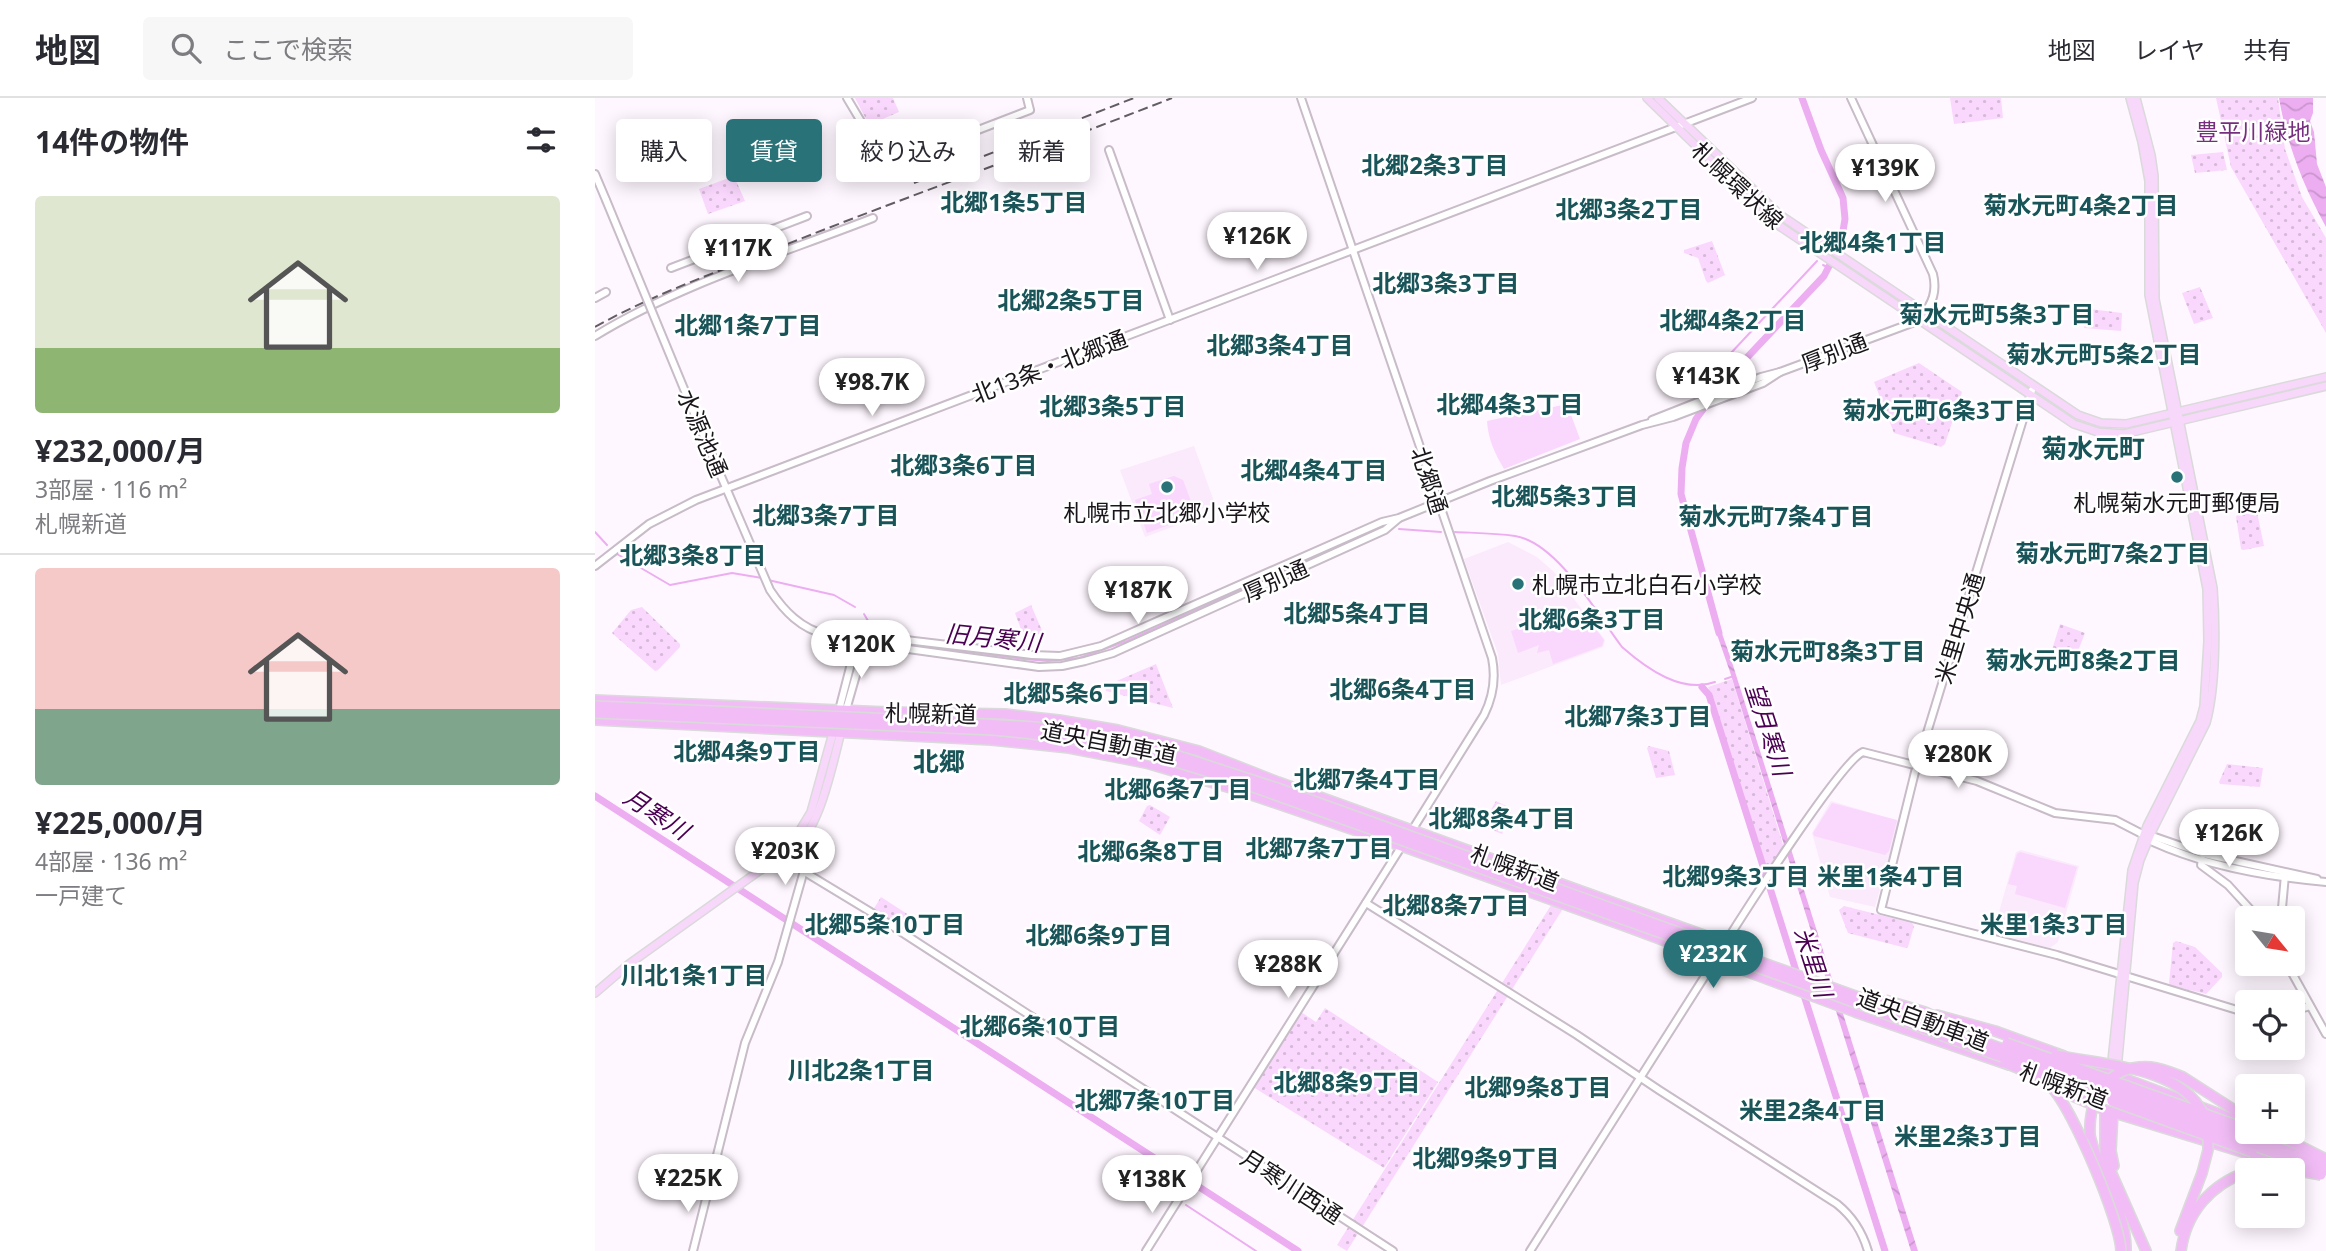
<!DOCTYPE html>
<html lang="ja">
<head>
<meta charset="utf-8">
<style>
	:root { --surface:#fff; --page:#f7f7f7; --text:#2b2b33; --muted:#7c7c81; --line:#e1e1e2; --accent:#287278 }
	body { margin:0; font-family:"Noto Sans","Noto Sans JP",sans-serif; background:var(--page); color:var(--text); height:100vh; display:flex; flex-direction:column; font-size:26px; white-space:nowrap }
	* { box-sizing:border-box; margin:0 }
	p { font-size:23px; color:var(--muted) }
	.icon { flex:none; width:38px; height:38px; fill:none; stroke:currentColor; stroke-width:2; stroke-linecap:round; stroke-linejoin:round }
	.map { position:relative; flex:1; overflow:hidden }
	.details { display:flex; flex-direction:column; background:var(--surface); width:595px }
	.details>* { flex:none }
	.banner { position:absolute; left:21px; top:21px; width:665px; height:63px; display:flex; gap:14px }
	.needle { width:46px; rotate:120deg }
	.tools { position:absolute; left:1640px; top:808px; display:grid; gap:14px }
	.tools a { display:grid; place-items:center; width:70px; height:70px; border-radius:7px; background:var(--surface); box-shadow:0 4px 18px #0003; font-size:35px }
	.price { position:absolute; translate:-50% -60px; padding:0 16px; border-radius:24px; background:#fff; color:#222; font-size:23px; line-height:46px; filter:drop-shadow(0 2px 4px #0008) }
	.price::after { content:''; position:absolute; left:50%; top:42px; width:21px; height:16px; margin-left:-10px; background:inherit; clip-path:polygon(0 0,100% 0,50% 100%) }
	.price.active { background:var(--accent); color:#fff }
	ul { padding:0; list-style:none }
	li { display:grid; align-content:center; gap:14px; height:371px; padding:0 35px }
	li+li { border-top:2px solid var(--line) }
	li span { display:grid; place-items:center; height:217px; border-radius:7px; color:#555 }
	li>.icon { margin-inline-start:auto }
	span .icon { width:126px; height:126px; fill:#fffc; stroke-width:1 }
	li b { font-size:30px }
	h2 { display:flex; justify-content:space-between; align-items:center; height:84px; padding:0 35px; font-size:30px }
	.tag { padding:0 24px; border-radius:7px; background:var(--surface); box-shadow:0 4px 18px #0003; font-size:24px; line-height:63px }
	.tag.active { background:var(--accent); color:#fff }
	header { display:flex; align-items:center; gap:42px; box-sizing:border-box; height:98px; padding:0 35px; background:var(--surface); border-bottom:2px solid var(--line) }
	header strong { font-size:33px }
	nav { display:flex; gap:38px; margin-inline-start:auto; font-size:24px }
	.search { width:490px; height:63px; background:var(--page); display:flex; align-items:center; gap:18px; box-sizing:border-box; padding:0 24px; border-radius:7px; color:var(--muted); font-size:26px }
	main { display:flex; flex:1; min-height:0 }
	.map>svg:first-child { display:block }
	.built { fill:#fbe9fc }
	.green { fill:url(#green-dots) }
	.pitch { fill:#fad7fd }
	.water { fill:url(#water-waves) }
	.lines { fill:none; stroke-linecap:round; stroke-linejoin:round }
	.stream { stroke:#ecaef1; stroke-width:2 }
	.river { stroke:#ecaef1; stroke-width:7 }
	.secondary-casing { stroke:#c7bcc8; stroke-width:10 }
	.primary-casing { stroke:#dadada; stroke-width:10 }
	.highway-casing { stroke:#dadada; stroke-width:12 }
	.secondary { stroke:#fff; stroke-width:6 }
	.primary { stroke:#f7d7fa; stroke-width:7 }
	.highway { stroke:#f2bdf6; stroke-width:9 }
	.rail { stroke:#625d63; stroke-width:2; stroke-dasharray:10 5; stroke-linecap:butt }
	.secondary-bridge-casing { stroke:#c7bcc8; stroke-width:10; stroke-linecap:butt }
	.highway-bridge-casing { stroke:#dadada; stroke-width:12; stroke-linecap:butt }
	.secondary-bridge { stroke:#fff; stroke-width:6 }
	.highway-bridge { stroke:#f2bdf6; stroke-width:9 }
	.poi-dot { fill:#287278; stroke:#fff; stroke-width:2.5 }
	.labels { text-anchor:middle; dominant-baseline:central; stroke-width:5; stroke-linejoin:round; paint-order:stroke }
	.park-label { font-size:23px; fill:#762f7e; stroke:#fff }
	.street-label { font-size:23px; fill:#19151a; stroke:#fff }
	.poi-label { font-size:23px; fill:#19151a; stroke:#fff }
	.neighbourhood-label { font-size:24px; font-weight:bold; fill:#195459; stroke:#fff }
	.water-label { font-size:24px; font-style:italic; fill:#4c0054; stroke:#fff }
	.quarter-label { font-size:26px; font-weight:bold; fill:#195459; stroke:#fff }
</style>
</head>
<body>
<header>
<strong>地図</strong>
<div class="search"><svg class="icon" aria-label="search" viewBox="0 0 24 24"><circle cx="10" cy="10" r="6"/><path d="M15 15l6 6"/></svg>ここで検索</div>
<nav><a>地図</a><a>レイヤ</a><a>共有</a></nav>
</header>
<main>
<section class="details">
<h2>14件の物件<svg class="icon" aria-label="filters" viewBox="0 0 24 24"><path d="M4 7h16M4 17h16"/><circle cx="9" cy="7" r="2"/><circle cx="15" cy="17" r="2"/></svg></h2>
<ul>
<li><span style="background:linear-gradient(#dfe7d0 70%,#8fb573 0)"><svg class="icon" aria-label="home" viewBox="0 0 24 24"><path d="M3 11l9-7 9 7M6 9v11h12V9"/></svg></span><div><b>¥232,000/月</b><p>3部屋 · 116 m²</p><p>札幌新道</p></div></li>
<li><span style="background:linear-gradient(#f6c9c9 65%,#7fa58c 0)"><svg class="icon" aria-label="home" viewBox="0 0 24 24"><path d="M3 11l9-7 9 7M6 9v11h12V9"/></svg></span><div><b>¥225,000/月</b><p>4部屋 · 136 m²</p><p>一戸建て</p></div></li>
</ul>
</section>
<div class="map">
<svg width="1731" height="1153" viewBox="0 0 1731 1153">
	<defs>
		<pattern id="green-dots" width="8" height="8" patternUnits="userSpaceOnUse" patternTransform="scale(1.75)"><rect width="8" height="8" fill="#fad7fd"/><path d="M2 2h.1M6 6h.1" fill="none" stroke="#d6b8d8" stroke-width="1.8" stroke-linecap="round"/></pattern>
		<pattern id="water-waves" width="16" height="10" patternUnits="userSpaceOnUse" patternTransform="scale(1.75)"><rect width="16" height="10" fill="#ecaef1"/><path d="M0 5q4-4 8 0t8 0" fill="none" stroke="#ca95ce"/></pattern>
	</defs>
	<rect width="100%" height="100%" fill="#fff7ff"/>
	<!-- built -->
	<g class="built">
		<path d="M599 348 620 406 601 413 602 420 550 439 525 372Z"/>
		<path d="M913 444 942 459 958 473 1010 542 1008 549 906 587 903 556 869 461Z"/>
		<path d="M1236 703 1304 723 1280 809 1235 799 1217 735Z"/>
		<path d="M1426 752 1484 768 1463 844 1455 850 1398 835 1421 754Z"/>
	</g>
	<!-- green -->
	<g class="green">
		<path d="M260 0H298L304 14 274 27Z"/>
		<path d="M1355 0H1406L1408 20 1359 26Z"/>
		<path d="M1621 0H1683L1690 51 1707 99 1731 140V235L1636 69Z"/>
		<path d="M1628 54 1632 72 1600 75 1596 57Z"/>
		<path d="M139 78 150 103 113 116 104 91Z"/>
		<path d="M1117 143 1130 177 1113 185 1111 183 1103 160 1089 155V152Z"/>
		<path d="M1605 189 1618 220 1599 226 1587 195Z"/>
		<path d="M1495 211 1527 215 1526 233 1489 230Z"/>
		<path d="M1324 265 1367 294 1350 346 1346 349 1299 335 1279 284Z"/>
		<path d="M1662 414 1669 448 1648 452 1646 451 1641 419 1642 417Z"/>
		<path d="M436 507 448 535 447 537 427 534 420 515Z"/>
		<path d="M47 509 85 546V549L63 572 60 573 17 535 36 512Z"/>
		<path d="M1465 526 1490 535 1478 566 1455 558Z"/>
		<path d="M561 566 578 610 511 593 510 588Z"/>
		<path d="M1137 581 1189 750 1173 776 1113 589Z"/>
		<path d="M1054 648 1074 653 1080 677 1061 680 1052 650Z"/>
		<path d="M1632 666 1668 670 1665 689 1625 686 1624 684Z"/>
		<path d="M901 703 917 711 907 736 887 728Z"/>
		<path d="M555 707 575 719 565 737 544 723 552 708Z"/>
		<path d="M286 799 323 823 315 836 278 812Z"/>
		<path d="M958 804 969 809 752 1153 742 1147Z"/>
		<path d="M1249 808 1317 825 1319 828 1313 849 1311 850 1253 835 1244 812Z"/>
		<path d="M1581 843 1600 849 1627 875V879L1611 896 1575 887 1574 885 1578 845Z"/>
		<path d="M730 910 843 984 789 1070 658 989 706 914 721 924Z"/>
	</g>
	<!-- pitch -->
	<g class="pitch">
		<path d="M972 306 985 341 909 371C900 356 893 341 892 323Z"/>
		<path d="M579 378 588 382 601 417 552 435 540 402 557 396 554 386Z"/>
		<path d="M986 512 1009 542 1007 548 958 566 954 552 942 555 944 547 923 555 916 533Z"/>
		<path d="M1237 705 1302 722 1294 753 1290 757 1219 738 1218 735Z"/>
		<path d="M1425 754 1482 769 1470 810 1420 796 1422 788 1413 786 1422 756Z"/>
	</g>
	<!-- water -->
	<g class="water">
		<path d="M1684 0H1718V15L1715 23 1719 34 1722 66 1731 89V129C1708 87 1692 47 1684 0Z"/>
		<path d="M1124 527 1136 561 1323 1153H1316L1135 574 1119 528Z"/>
	</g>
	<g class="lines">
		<!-- stream -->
		<g class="stream">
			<path d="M1228 167 1234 170"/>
			<path d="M1136 255 1222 163"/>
			<path d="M1143 262 1147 265"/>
			<path d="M804 431 846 434"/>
			<path d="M0 434 12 447"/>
			<path d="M860 434C880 435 900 435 920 438 963 445 1002 516 1027 549 1052 571 1087 596 1120 584"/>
			<path d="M22 456 75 487 137 475 167 480"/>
			<path d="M173 482 239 497 260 509"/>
			<path d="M269 516 276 528"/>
			<path d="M293 543 428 561 453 563 484 560 532 543 776 433"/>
			<path d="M1130 581 1139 578"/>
			<path d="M591 1107 661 1153"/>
		</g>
		<!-- river -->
		<g class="river">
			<path d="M1124 535 1086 396 1087 370 1091 345 1101 321 1126 287 1229 178 1246 145 1250 121 1248 100 1226 52 1207 0"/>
			<path d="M1107 589 1114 597 1203 879"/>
			<path d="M0 698 703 1153"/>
			<path d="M1207 891 1290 1153"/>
		</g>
		<defs>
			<g id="secondary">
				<path d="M252 0 292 67 435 12 432 0"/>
				<path d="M706 0 897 560C901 580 898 599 889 617L816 734"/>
				<path d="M514 52 575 222"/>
				<path d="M0 76 11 102"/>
				<path d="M76 170 212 118"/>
				<path d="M0 200 11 194"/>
				<path d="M0 238C85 186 186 156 278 120"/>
				<path d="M1437 292 1320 674 1286 812 1462 857 1652 915"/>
				<path d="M101 320 175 492C189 513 206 531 232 537 247 540 262 540 277 546L444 569 467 568 490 563 518 555 790 432 803 421"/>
				<path d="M1057 322 1166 279 1185 274 1317 225C1335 213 1343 197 1338 176L1256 0"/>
				<path d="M0 468 54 426 101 402 1157 0"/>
				<path d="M244 612 260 550 267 542 277 538 437 557 465 558 506 548 787 424 804 420 895 383 1047 327 1078 319 1168 285 1185 274"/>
				<path d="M251 612 268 553 267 542"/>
				<path d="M1553 739H1560L1609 756 1722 781"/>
				<path d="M1607 761 1606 767 1633 787 1664 821"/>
				<path d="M208 773 274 813 798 1153"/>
				<path d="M771 805 982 937 1064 992 1242 1106C1258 1119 1267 1133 1273 1153"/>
				<path d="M1686 821 1690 777"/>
				<path d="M1129 847C1147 818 1247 662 1268 654L1382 683 1460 715 1520 722 1553 739 1558 744C1611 768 1673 779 1731 784"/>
				<path d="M1692 866 1731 936"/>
				<path d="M1698 913 1715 908"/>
				<path d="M98 1153 150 945 183 864 214 755 216 747 208 737"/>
				<path d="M551 1153 808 746"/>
				<path d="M935 1153 1122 859"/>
			</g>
			<g id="primary">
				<path d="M1052 0 1180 125 1479 326 1503 334 1529 336 1731 288"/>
				<path d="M1063 0 1185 117 1483 317 1506 325 1531 326 1731 279"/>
				<path d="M181 762 204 734 216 714 239 631"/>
				<path d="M0 895 34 866 164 773C174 766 185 763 194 756 226 733 237 666 247 630"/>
				<path d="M1516 972 1537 772 1552 728 1605 623 1609 608 1613 543 1612 491 1554 197V83L1547 44 1535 0"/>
				<path d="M1522 972 1539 785 1545 762 1558 731 1611 625C1621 589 1621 528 1618 490L1560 201 1559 78 1556 57 1541 0"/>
			</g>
			<g id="highway">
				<path d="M0 602 292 614 410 616 464 622 523 632 604 653 683 684 1150 852"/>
				<path d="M0 622 396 642 474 650 551 665 639 691 812 750 1030 828 1260 914 1414 967"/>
				<path d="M1342 917 1400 933 1469 958"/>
				<path d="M1485 964 1652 1026"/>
				<path d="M1588 979 1652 1020"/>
				<path d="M1454 988 1510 1012 1696 1069"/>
				<path d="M1510 1012V1056L1517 1076 1551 1153"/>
				<path d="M1518 1014 1516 1053 1519 1068"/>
				<path d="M1660 1034 1691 1044"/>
				<path d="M1495 1037C1503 1077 1532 1111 1531 1153"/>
				<path d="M1585 1133 1607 1075"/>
				<path d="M1586 1153C1591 1115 1616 1086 1652 1074"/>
			</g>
		</defs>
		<!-- secondary casing -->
		<use href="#secondary" class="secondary-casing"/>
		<!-- primary casing -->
		<use href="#primary" class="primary-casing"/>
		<!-- highway casing -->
		<use href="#highway" class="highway-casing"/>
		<!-- secondary -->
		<use href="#secondary" class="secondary"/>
		<!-- primary -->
		<use href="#primary" class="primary"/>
		<!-- highway -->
		<use href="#highway" class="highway"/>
		<!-- rail -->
		<g class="rail">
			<path d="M319 85 539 0"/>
			<path d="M0 229C57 197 119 175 180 151 312 98 445 52 577 0"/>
		</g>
		<defs>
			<path id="secondary-bridge" d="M11 102 101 320"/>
			<g id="highway-bridge">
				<path d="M0 608 321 622 440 629 514 640 568 653 682 690 1731 1067"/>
				<path d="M0 615 399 632 438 636 512 647 578 663 633 680 1245 899 1356 941 1731 1073"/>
				<path d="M1290 902 1330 914 1352 924"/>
				<path d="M1412 945 1652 1031"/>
				<path d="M1461 957C1507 967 1584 968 1608 1015"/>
				<path d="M1410 965C1426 972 1445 977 1457 990 1478 1012 1525 1123 1526 1153"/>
				<path d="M1517 1003 1657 1054"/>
				<path d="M1677 1034 1731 1061"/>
				<path d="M1495 1037C1493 999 1514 966 1556 969 1567 970 1578 975 1588 979"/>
				<path d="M1657 1073 1688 1070 1726 1077"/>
				<path d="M1607 1075 1613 1052V1028"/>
			</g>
		</defs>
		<!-- secondary-bridge casing -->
		<use href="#secondary-bridge" class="secondary-bridge-casing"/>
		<!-- highway-bridge casing -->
		<use href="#highway-bridge" class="highway-bridge-casing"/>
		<!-- secondary-bridge -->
		<use href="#secondary-bridge" class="secondary-bridge"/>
		<!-- highway-bridge -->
		<use href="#highway-bridge" class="highway-bridge"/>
	</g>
	<!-- markers -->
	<g class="poi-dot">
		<circle cx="1582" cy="379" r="7"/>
		<circle cx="572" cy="389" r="7"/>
		<circle cx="923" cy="486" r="7"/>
	</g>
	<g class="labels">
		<!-- park labels -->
		<g class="park-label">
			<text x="1658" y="33">豊平川緑地</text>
		</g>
		<!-- street labels -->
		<g class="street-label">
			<text transform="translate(1143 87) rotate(43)">札幌環状線</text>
			<text transform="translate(1239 254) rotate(-21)">厚別通</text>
			<text transform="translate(454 268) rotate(-21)">北13条・北郷通</text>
			<text transform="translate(108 335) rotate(67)">水源池通</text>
			<text transform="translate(835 382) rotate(72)">北郷通</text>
			<text transform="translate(680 482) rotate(-24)">厚別通</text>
			<text transform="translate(1364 530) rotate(-73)">米里中央通</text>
			<text transform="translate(336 615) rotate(1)">札幌新道</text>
			<text transform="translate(514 644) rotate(11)">道央自動車道</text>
			<text transform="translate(920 769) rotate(20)">札幌新道</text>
			<text transform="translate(1328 921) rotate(20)">道央自動車道</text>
			<text transform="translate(1469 987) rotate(20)">札幌新道</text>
			<text transform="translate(697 1088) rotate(33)">月寒川西通</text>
		</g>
		<!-- poi labels -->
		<g class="poi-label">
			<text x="1582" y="404">札幌菊水元町郵便局</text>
			<text x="572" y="414">札幌市立北郷小学校</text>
			<text x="937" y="486" text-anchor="start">札幌市立北白石小学校</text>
		</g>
		<!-- neighbourhood labels -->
		<g class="neighbourhood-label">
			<text x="840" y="66">北郷2条3丁目</text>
			<text x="419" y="103">北郷1条5丁目</text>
			<text x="1486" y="106">菊水元町4条2丁目</text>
			<text x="1034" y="110">北郷3条2丁目</text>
			<text x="1278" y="143">北郷4条1丁目</text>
			<text x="851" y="184">北郷3条3丁目</text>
			<text x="476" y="201">北郷2条5丁目</text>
			<text x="1402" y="215">菊水元町5条3丁目</text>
			<text x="1138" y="221">北郷4条2丁目</text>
			<text x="153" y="226">北郷1条7丁目</text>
			<text x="685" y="246">北郷3条4丁目</text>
			<text x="1509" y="255">菊水元町5条2丁目</text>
			<text x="915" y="305">北郷4条3丁目</text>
			<text x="518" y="307">北郷3条5丁目</text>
			<text x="1345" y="311">菊水元町6条3丁目</text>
			<text x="369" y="366">北郷3条6丁目</text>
			<text x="719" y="371">北郷4条4丁目</text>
			<text x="970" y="397">北郷5条3丁目</text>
			<text x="231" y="416">北郷3条7丁目</text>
			<text x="1181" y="417">菊水元町7条4丁目</text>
			<text x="1518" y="454">菊水元町7条2丁目</text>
			<text x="98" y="456">北郷3条8丁目</text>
			<text x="762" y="514">北郷5条4丁目</text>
			<text x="997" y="520">北郷6条3丁目</text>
			<text x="1233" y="552">菊水元町8条3丁目</text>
			<text x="1488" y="561">菊水元町8条2丁目</text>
			<text x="808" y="590">北郷6条4丁目</text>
			<text x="482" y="594">北郷5条6丁目</text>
			<text x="1043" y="617">北郷7条3丁目</text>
			<text x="152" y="652">北郷4条9丁目</text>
			<text x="772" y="680">北郷7条4丁目</text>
			<text x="583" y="690">北郷6条7丁目</text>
			<text x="907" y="719">北郷8条4丁目</text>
			<text x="724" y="749">北郷7条7丁目</text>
			<text x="556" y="752">北郷6条8丁目</text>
			<text x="1141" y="777">北郷9条3丁目</text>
			<text x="1296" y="777">米里1条4丁目</text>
			<text x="861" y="806">北郷8条7丁目</text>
			<text x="290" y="825">北郷5条10丁目</text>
			<text x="1459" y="825">米里1条3丁目</text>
			<text x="504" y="836">北郷6条9丁目</text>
			<text x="99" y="876">川北1条1丁目</text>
			<text x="445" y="927">北郷6条10丁目</text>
			<text x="266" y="971">川北2条1丁目</text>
			<text x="752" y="983">北郷8条9丁目</text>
			<text x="943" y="988">北郷9条8丁目</text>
			<text x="560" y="1001">北郷7条10丁目</text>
			<text x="1218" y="1011">米里2条4丁目</text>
			<text x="1373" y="1037">米里2条3丁目</text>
			<text x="891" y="1059">北郷9条9丁目</text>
		</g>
		<!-- water labels -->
		<g class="water-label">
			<text transform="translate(398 539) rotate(6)">旧月寒川</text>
			<text transform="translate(1174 631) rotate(72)">望月寒川</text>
			<text transform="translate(62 715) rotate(33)">月寒川</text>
			<text transform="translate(1219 864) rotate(72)">米里川</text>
		</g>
		<!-- quarter labels -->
		<g class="quarter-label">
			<text x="1498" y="350">菊水元町</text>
			<text x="344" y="663">北郷</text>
		</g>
	</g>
</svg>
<div class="tools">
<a><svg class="needle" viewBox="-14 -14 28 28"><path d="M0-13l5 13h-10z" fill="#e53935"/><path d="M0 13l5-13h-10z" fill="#7c7c81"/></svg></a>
<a><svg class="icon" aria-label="locate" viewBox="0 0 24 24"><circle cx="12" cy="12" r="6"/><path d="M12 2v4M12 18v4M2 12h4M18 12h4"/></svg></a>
<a>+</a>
<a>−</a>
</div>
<b class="price" style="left:1290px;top:106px">¥139K</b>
<b class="price" style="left:662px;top:174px">¥126K</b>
<b class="price" style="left:143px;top:186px">¥117K</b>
<b class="price" style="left:1111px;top:314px">¥143K</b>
<b class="price" style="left:277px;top:320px">¥98.7K</b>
<b class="price" style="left:543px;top:528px">¥187K</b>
<b class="price" style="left:266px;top:582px">¥120K</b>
<b class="price" style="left:1363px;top:692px">¥280K</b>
<b class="price" style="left:1634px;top:771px">¥126K</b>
<b class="price" style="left:190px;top:789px">¥203K</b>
<b class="price active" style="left:1118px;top:892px">¥232K</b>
<b class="price" style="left:693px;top:902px">¥288K</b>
<b class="price" style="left:93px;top:1116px">¥225K</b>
<b class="price" style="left:557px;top:1117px">¥138K</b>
<div class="banner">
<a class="tag">購入</a>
<a class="tag active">賃貸</a>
<a class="tag">絞り込み</a>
<a class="tag">新着</a>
</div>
</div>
</main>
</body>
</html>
